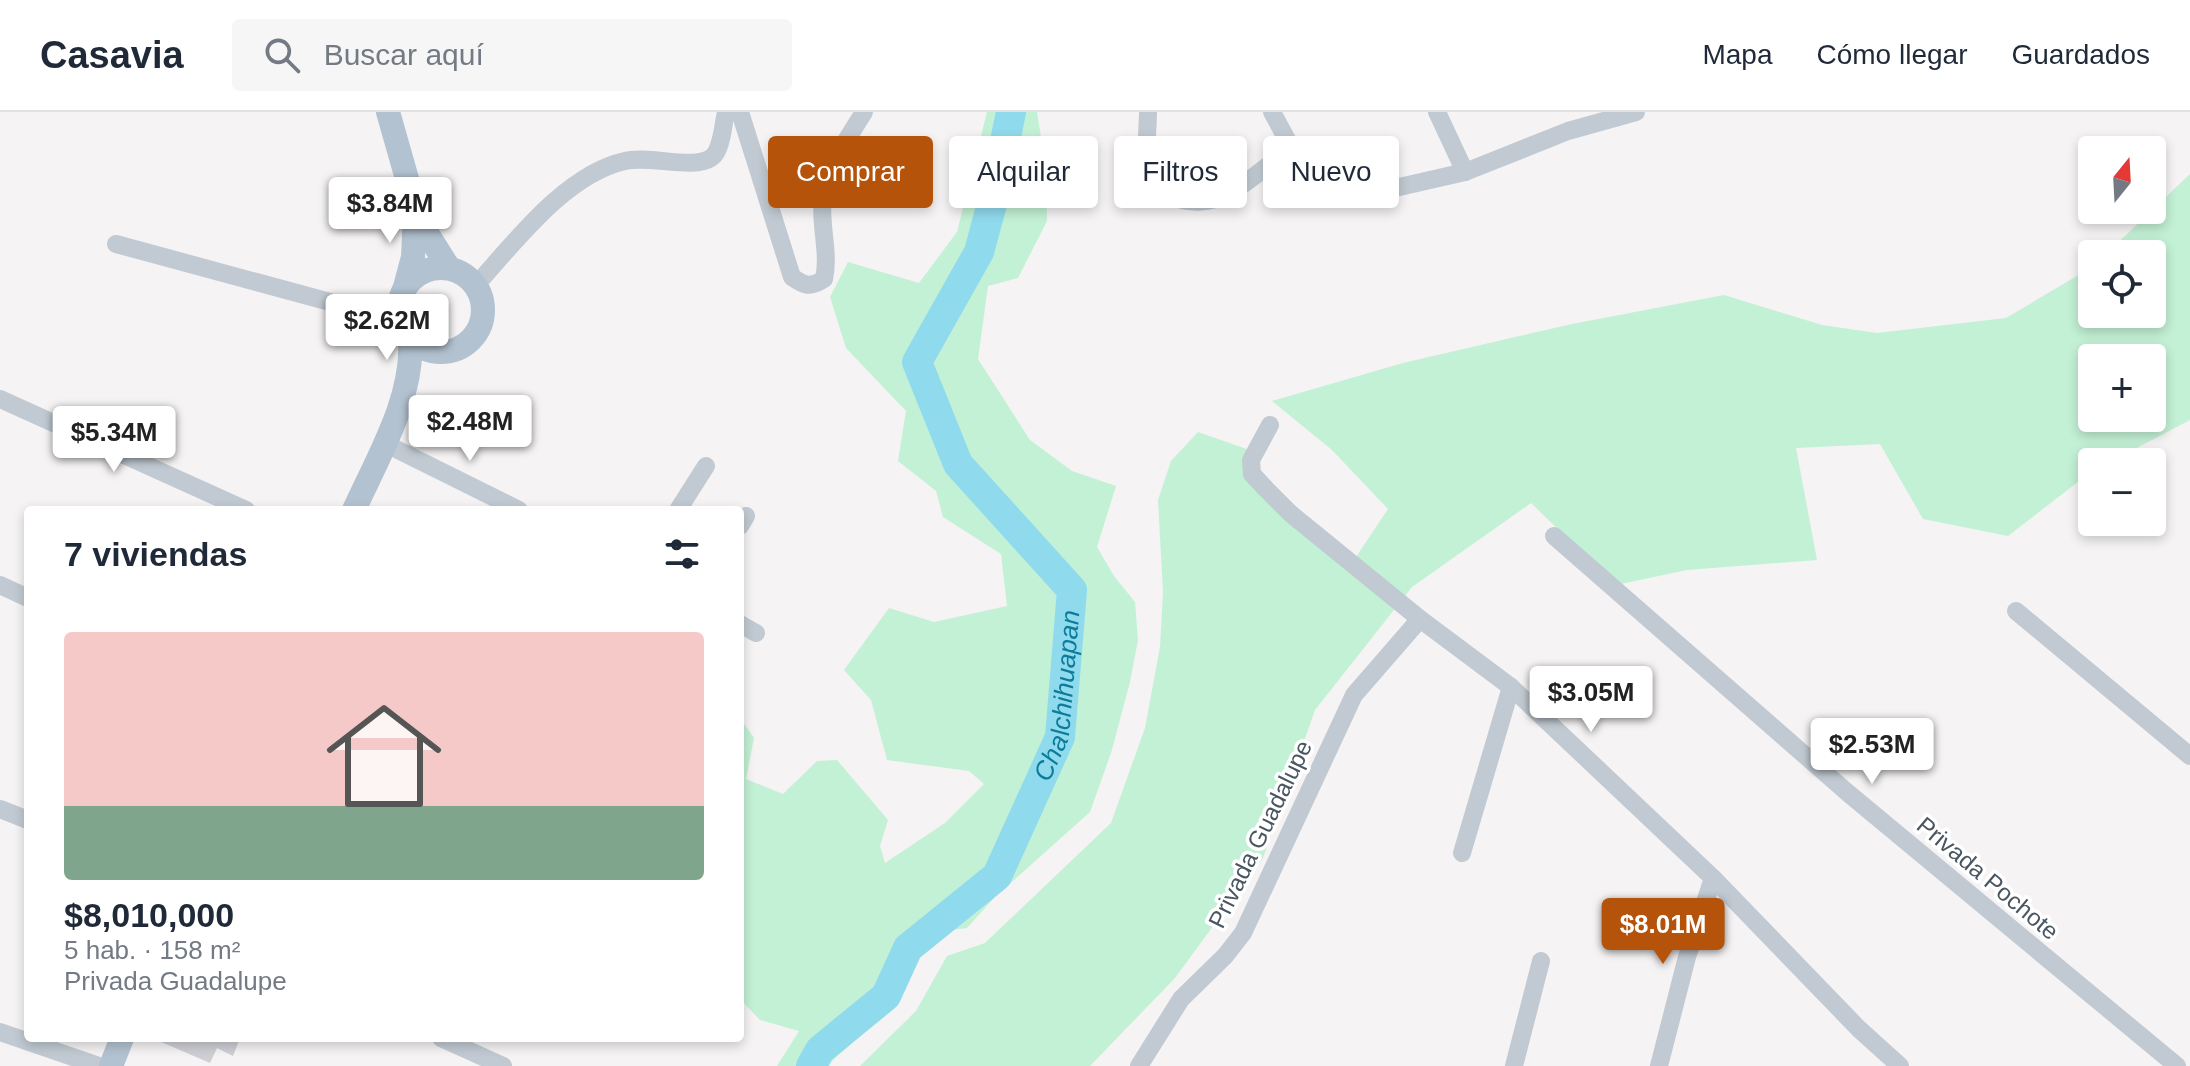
<!DOCTYPE html>
<html lang="es">
<head>
<meta charset="utf-8">
<style>
	:root { --surface:#fff; --page:#f6f6f7; --text:#1f2937; --muted:#747a83; --line:#e0e1e3; --accent:#b45309 }
	body { margin:0; font-family:Arial,sans-serif; background:var(--page); color:var(--text); height:100vh; display:flex; flex-direction:column; font-size:30px; white-space:nowrap }
	* { box-sizing:border-box; margin:0 }
	p { font-size:26px; color:var(--muted) }
	.icon { flex:none; width:44px; height:44px; fill:none; stroke:currentColor; stroke-width:2; stroke-linecap:round; stroke-linejoin:round }
	.map { position:relative; flex:1; overflow:hidden }
	.side { position:absolute; left:24px; top:394px; width:720px; height:536px; display:flex; flex-direction:column; background:var(--surface); border-radius:8px; box-shadow:0 4px 12px #0003 }
	.side>* { flex:none }
	.hud { position:absolute; left:768px; top:24px; width:760px; height:72px; display:flex; gap:16px }
	.needle { width:52px; rotate:18deg }
	.tools { position:absolute; left:2078px; top:24px; display:grid; gap:16px }
	.tools a { display:grid; place-items:center; width:88px; height:88px; border-radius:8px; background:var(--surface); box-shadow:0 4px 12px #0003; font-size:40px }
	.price { position:absolute; translate:-50% -68px; padding:0 18px; border-radius:8px; background:#fff; color:#222; font-size:26px; line-height:52px; filter:drop-shadow(0 2px 4px #0008) }
	.price::after { content:''; position:absolute; left:50%; top:48px; width:24px; height:18px; margin-left:-12px; background:inherit; clip-path:polygon(0 0,100% 0,50% 100%) }
	.price.active { background:var(--accent); color:#fff }
	ul { padding:0; list-style:none }
	li { display:grid; align-content:center; gap:16px; height:424px; padding:0 40px }
	li span { display:grid; place-items:center; height:248px; border-radius:8px; color:#555 }
	li>.icon { margin-inline-start:auto }
	span .icon { width:144px; height:144px; fill:#fffc; stroke-width:1 }
	li b { font-size:34px }
	h2 { display:flex; justify-content:space-between; align-items:center; height:96px; padding:0 40px; font-size:34px }
	.pill { padding:0 28px; border-radius:8px; background:var(--surface); box-shadow:0 4px 12px #0003; font-size:28px; line-height:72px }
	.pill.active { background:var(--accent); color:#fff }
	header { display:flex; align-items:center; gap:48px; box-sizing:border-box; height:112px; padding:0 40px; background:var(--surface); border-bottom:2px solid var(--line) }
	header strong { font-size:38px }
	nav { display:flex; gap:44px; margin-inline-start:auto; font-size:28px }
	.search { width:560px; height:72px; background:var(--page); display:flex; align-items:center; gap:20px; box-sizing:border-box; padding:0 28px; border-radius:8px; color:var(--muted); font-size:30px }
	.map>svg:first-child { display:block }
	.green { fill:#c3f1d5; fill-rule:evenodd }
	.lines { fill:none; stroke-linecap:round; stroke-linejoin:round }
	.river { stroke:#90daee; stroke-width:30 }
	.building { fill:#cdcfd5 }
	.minor { stroke:#c1cad2; stroke-width:18 }
	.major { stroke:#b3c2d1; stroke-width:24 }
	.labels { text-anchor:middle; dominant-baseline:central; stroke-width:7; stroke-linejoin:round; paint-order:stroke }
	.street-label { font-size:24px; fill:#4a5661; stroke:#fff }
	.water-label { font-size:26px; font-style:italic; fill:#0c7c9b; stroke:#fff }
</style>
</head>
<body>
<header>
<strong>Casavia</strong>
<div class="search"><svg class="icon" aria-label="search" viewBox="0 0 24 24"><circle cx="10" cy="10" r="6"/><path d="M15 15l6 6"/></svg>Buscar aquí</div>
<nav><a>Mapa</a><a>Cómo llegar</a><a>Guardados</a></nav>
</header>
<div class="map">
<svg width="2190" height="954" viewBox="0 0 2190 954">
	<rect width="100%" height="100%" fill="#f5f3f3"/>
	<!-- green -->
	<g class="green">
		<path d="M987 0H1037L1046 57 1047 109 1018 166 988 174 978 247 1030 328 1072 359 1116 374 1097 435 1114 464 1135 490 1138 528 1130 570 1111 641 1090 700 995 785 967 816 943 819 925 829C905 888 878 909 833 948L829 954H777L799 919 760 908 740 887V606L754 626 746 667 783 682 817 649 837 648 888 708 880 734 885 751 945 711 984 672 969 659 887 648 871 588 844 558 889 496 934 510 1007 494 1001 442 943 405 936 379 898 349 906 299 846 236 830 185 848 150 919 171 957 120Z"/>
		<path d="M2190 62V308L2110 350H2092V359L2008 424 1923 407 1880 332 1796 336 1817 448 1687 458 1616 473 1531 391 1412 475 1315 598 1263 746 1175 866 1090 954H860L916 899 947 844 985 831 1111 711 1145 616 1160 535 1163 480 1158 388 1171 349 1198 320 1258 341 1255 375 1352 451 1388 397 1332 338 1272 289 1403 251 1572 212 1724 183 1822 213 1877 221 2006 206 2092 155V202H2152V142H2106ZM2092 246H2152V306H2092Z"/>
	</g>
	<g class="lines">
		<!-- river -->
		<path class="river" id="s1" d="M811 954 820 938 886 884 908 836 997 764 1060 625 1072 478 958 352 917 250 979 140 993 88 1011 0"/>
	</g>
	<!-- building -->
	<path class="building" d="M152 926H240L233 944 217 936 210 951Z"/>
	<g class="lines">
		<!-- minor -->
		<g class="minor">
			<path d="M740 0 792 165C805 174 810 176 824 167 830 139 819 112 823 85 827 55 848 26 864 0"/>
			<path d="M1148 0C1148 16 1145 35 1148 50 1155 88 1193 98 1226 83 1246 73 1273 49 1291 35"/>
			<path d="M1272 0 1291 35 1333 64 1395 76 1465 60 1568 19 1636 0"/>
			<path d="M1437 0 1465 60"/>
			<path d="M116 132 400 209"/>
			<path d="M476 173C515 130 566 62 625 49 649 43 693 58 711 46 722 39 723 12 726 0"/>
			<path d="M0 287 246 398"/>
			<path d="M1270 313 1251 348 1252 362 1266 377 1291 402 1420 507 1511 575 1713 766 1859 917 1900 954"/>
			<path d="M384 331 519 398"/>
			<path d="M678 398 706 354"/>
			<path d="M740 414 746 404"/>
			<path d="M1554 424 1848 681 2177 954"/>
			<path d="M0 473 28 486"/>
			<path d="M2016 499 2190 644"/>
			<path d="M740 512 756 521"/>
			<path d="M0 697 28 708"/>
			<path d="M1462 741 1511 575"/>
			<path d="M0 920 99 954"/>
			<path d="M441 926 503 954"/>
			<path d="M1139 954 1181 887 1225 844 1243 821 1354 583 1420 507"/>
			<path d="M1514 954 1541 849"/>
			<path d="M1659 954 1687 845 1713 766"/>
		</g>
		<!-- major -->
		<g class="major">
			<path d="M388 0 415 95 425 118 449 156"/>
			<circle cx="441" cy="198" r="42"/>
			<path d="M405 175 413 145 415 102"/>
			<path d="M354 398C378 345 414 286 410 227"/>
			<path d="M111 954 122 926"/>
		</g>
	</g>
	<g class="labels">
		<!-- street labels -->
		<g class="street-label">
			<text transform="translate(1260 722) rotate(-64)">Privada Guadalupe</text>
			<text transform="translate(1988 766) rotate(40)">Privada Pochote</text>
		</g>
		<!-- water labels -->
		<g class="water-label">
			<text stroke="none"><textPath href="#s1" startOffset="464">Chalchihuapan</textPath></text>
		</g>
	</g>
</svg>
<div class="tools">
<a><svg class="needle" viewBox="-14 -14 28 28"><path d="M0-13l5 13h-10z" fill="#e53935"/><path d="M0 13l5-13h-10z" fill="#747a83"/></svg></a>
<a><svg class="icon" aria-label="locate" viewBox="0 0 24 24"><circle cx="12" cy="12" r="6"/><path d="M12 2v4M12 18v4M2 12h4M18 12h4"/></svg></a>
<a>+</a>
<a>−</a>
</div>
<b class="price" style="left:390px;top:133px">$3.84M</b>
<b class="price" style="left:387px;top:250px">$2.62M</b>
<b class="price" style="left:470px;top:351px">$2.48M</b>
<b class="price" style="left:114px;top:362px">$5.34M</b>
<b class="price" style="left:1591px;top:622px">$3.05M</b>
<b class="price" style="left:1872px;top:674px">$2.53M</b>
<b class="price active" style="left:1663px;top:854px">$8.01M</b>
<div class="hud">
<a class="pill active">Comprar</a>
<a class="pill">Alquilar</a>
<a class="pill">Filtros</a>
<a class="pill">Nuevo</a>
</div>
<section class="side">
<h2>7 viviendas<svg class="icon" aria-label="filters" viewBox="0 0 24 24"><path d="M4 7h16M4 17h16"/><circle cx="9" cy="7" r="2"/><circle cx="15" cy="17" r="2"/></svg></h2>
<ul>
<li><span style="background:linear-gradient(#f6c9c9 70%,#7fa58c 0)"><svg class="icon" aria-label="home" viewBox="0 0 24 24"><path d="M3 11l9-7 9 7M6 9v11h12V9"/></svg></span><div><b>$8,010,000</b><p>5 hab. · 158 m²</p><p>Privada Guadalupe</p></div></li>
</ul>
</section>
</div>
</body>
</html>
